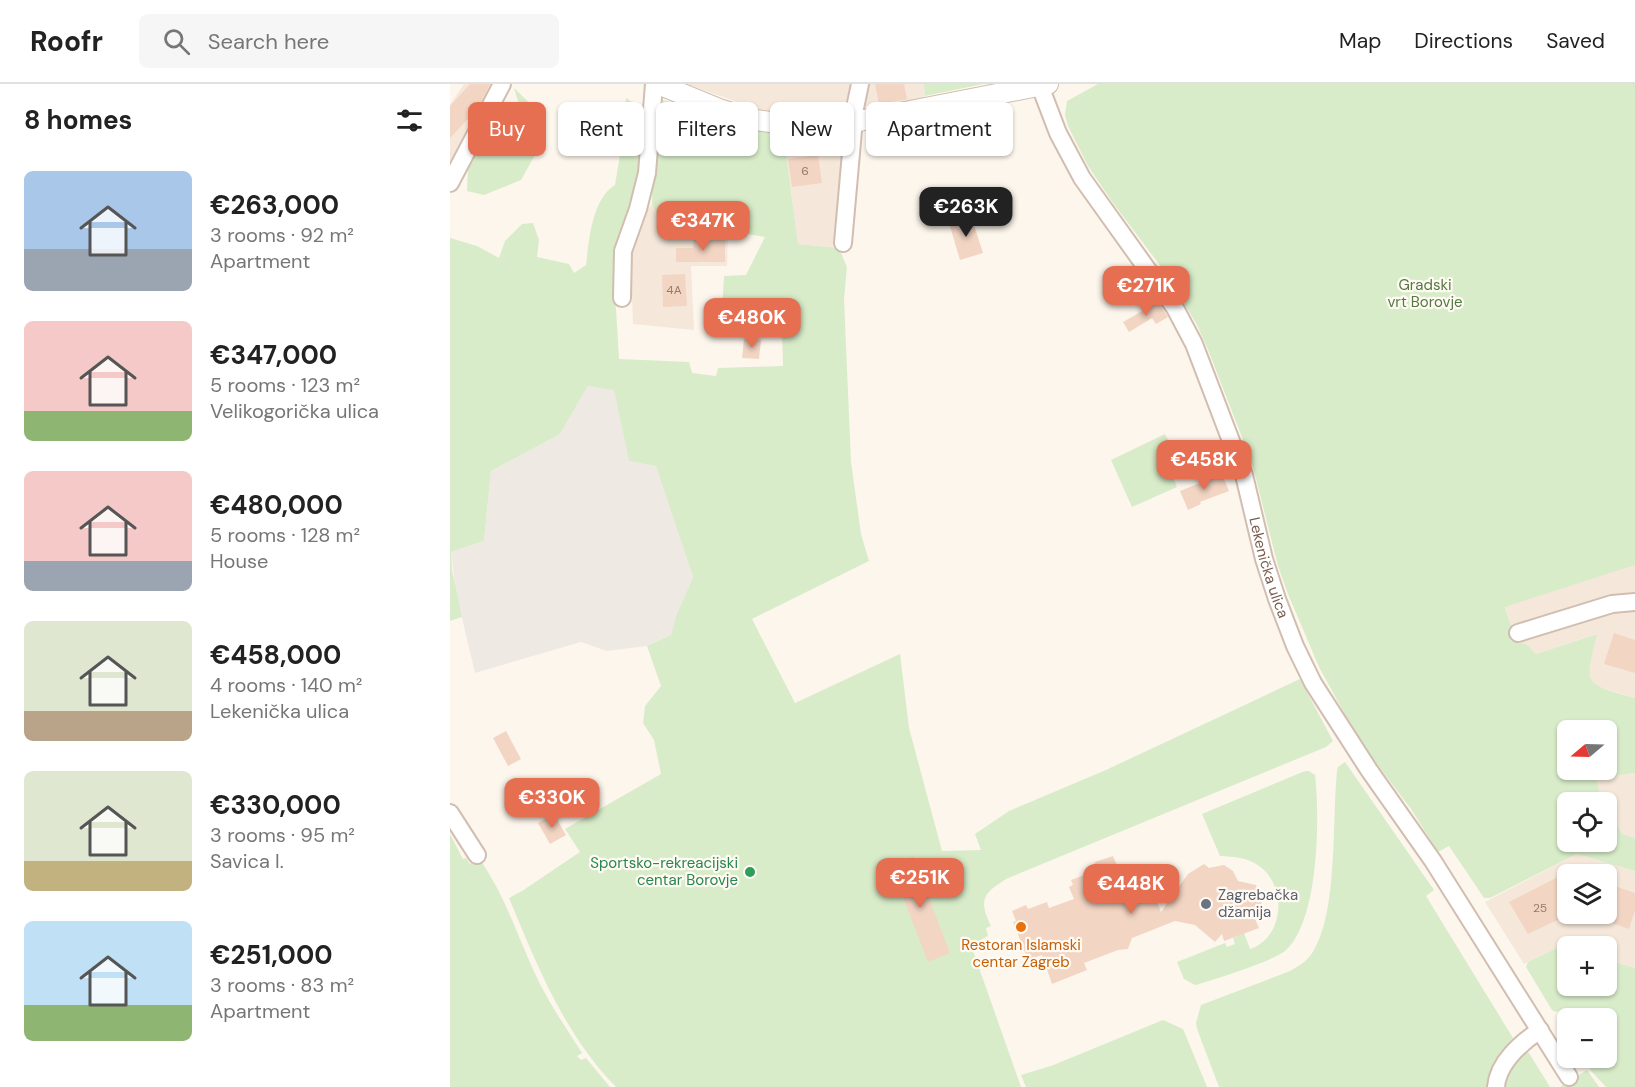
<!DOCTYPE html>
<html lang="en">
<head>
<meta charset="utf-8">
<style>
	:root { --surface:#fff; --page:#f6f6f6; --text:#222; --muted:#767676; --line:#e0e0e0; --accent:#e76f51 }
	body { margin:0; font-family:"DM Sans",sans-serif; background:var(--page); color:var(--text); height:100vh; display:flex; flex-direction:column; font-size:22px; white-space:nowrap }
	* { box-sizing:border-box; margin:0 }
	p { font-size:20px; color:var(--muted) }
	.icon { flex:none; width:33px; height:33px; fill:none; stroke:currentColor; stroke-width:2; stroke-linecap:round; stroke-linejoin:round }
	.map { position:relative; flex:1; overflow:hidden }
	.sheet { display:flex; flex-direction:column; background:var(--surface); width:450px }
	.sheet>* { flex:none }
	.banner { position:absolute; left:18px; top:18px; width:570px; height:54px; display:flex; gap:12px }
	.needle { width:39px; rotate:251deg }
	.controls { position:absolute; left:1107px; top:636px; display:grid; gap:12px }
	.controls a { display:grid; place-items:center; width:60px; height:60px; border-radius:9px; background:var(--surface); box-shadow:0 2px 4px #0004; font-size:30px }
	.price { position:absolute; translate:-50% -51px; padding:0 14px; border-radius:12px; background:var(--accent); color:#fff; font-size:20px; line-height:39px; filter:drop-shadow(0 2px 3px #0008) }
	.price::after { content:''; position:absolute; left:50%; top:36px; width:18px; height:14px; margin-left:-9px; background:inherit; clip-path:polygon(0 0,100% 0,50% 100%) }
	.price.current { background:#222; color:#fff }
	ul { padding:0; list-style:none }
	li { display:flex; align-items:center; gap:18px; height:150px; padding:0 24px }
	li span { display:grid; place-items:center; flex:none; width:168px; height:120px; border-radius:9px; color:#555 }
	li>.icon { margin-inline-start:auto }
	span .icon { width:72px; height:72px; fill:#fffc; stroke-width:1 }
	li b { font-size:26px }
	h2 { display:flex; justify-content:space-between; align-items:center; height:72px; padding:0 24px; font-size:26px }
	.chip { padding:0 21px; border-radius:9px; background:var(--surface); box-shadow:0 2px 4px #0004; font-size:21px; line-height:54px }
	.chip.current { background:var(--accent); color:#fff }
	header { display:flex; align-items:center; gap:36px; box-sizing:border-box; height:84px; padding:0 30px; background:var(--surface); border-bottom:2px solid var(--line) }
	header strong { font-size:28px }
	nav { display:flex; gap:33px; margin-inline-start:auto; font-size:21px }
	.search { width:420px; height:54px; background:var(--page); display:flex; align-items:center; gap:15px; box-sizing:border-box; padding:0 21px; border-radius:9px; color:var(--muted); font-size:22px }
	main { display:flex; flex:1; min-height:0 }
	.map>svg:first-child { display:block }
	.residential { fill:#f5e8da; fill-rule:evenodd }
	.industrial { fill:#efe9e4 }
	.green { fill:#d8ecc9; fill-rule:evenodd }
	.building { fill:#f3d5c3 }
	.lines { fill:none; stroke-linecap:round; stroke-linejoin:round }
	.minor-casing { stroke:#d1beb0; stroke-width:20 }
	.tertiary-casing { stroke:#d1beb0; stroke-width:22 }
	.minor { stroke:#fff; stroke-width:16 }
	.tertiary { stroke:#fff; stroke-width:20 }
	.leisure-dot { fill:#2e9e5b; stroke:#fffaf3; stroke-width:2 }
	.worship-dot { fill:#6b7280; stroke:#fffaf3; stroke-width:2 }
	.food-dot { fill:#e8710a; stroke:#fffaf3; stroke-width:2 }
	.labels { text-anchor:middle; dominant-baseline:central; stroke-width:4.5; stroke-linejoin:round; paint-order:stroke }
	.number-label { font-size:12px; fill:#987a6a }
	.park-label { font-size:15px; fill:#537a41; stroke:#fffaf3 }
	.street-label { font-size:15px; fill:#7a5c4d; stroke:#fffaf3 }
	.leisure-label { font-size:15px; fill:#27864d; stroke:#fffaf3; text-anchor:end }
	.worship-label { font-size:15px; fill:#5b616d; stroke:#fffaf3; text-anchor:start }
	.food-label { font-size:15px; fill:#c56008; stroke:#fffaf3 }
</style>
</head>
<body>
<header>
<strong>Roofr</strong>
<div class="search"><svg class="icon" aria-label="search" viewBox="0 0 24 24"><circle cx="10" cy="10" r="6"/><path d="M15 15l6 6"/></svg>Search here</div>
<nav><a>Map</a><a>Directions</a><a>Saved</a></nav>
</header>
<main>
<section class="sheet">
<h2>8 homes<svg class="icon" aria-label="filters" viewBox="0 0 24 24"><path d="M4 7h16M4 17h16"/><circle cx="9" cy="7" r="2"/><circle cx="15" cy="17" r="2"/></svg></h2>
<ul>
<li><span style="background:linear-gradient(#a9c7e8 65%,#9aa5b1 0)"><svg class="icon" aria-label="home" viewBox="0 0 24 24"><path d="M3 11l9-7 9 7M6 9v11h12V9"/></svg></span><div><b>€263,000</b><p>3 rooms · 92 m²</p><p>Apartment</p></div></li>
<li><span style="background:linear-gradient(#f6c9c9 75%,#8fb573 0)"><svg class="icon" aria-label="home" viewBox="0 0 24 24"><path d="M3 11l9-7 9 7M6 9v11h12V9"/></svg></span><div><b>€347,000</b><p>5 rooms · 123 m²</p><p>Velikogorička ulica</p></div></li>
<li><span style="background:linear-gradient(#f6c9c9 75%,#9aa5b1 0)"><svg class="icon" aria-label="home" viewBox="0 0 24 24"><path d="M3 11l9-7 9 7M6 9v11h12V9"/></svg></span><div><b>€480,000</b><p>5 rooms · 128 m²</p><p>House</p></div></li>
<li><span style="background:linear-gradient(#dfe7d0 75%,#b9a48a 0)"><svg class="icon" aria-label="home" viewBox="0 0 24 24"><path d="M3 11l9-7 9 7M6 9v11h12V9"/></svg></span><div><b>€458,000</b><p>4 rooms · 140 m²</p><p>Lekenička ulica</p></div></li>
<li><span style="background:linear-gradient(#dfe7d0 75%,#c2b280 0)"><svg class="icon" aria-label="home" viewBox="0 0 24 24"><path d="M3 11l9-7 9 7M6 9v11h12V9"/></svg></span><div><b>€330,000</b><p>3 rooms · 95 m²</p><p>Savica I.</p></div></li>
<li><span style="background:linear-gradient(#bfe0f5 70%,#8fb573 0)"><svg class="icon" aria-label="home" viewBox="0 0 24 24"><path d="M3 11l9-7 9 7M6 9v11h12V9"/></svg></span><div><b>€251,000</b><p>3 rooms · 83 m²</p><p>Apartment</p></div></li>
</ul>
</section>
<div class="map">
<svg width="1185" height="1003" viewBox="0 0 1185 1003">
	<rect width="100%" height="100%" fill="#fdf6ec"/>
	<!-- residential -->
	<g class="residential">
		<path d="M14 0H44L0 87V21Z"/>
		<path d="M236 0H404L396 27 393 30 381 33 310 26Z"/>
		<path d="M418 0H474L475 16 419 25 414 19Z"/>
		<path d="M333 46 395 47 389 164 348 160Z"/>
		<path d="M202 120 207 130 218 137 278 148 277 182H241L244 246 183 240 180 156 184 143Z"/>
		<path d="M1183 481H1185V614L1146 602 1141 596 1139 582 1146 550 1086 570 1078 561 1066 557 1055 522Z"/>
		<path d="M1185 689V754L1172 750 1157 725 1156 718H1152L1145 694Z"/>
		<path d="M1127 770 1185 787V884L1157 876 1156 862H1137L1121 857 1074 880 1035 818ZM1118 790H1156V830H1118Z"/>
	</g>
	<!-- industrial -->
	<path class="industrial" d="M138 302 164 305 179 377 206 381 243 493 226 532 221 551 197 562 157 567 131 558 25 589 6 509 1 468 34 457 41 387 110 350Z"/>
	<!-- green -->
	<g class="green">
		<path d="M474 0H533L475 12Z"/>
		<path d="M648 0H1185V481L1055 523 1066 557 1078 561 1086 570 1147 550C1134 603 1134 599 1185 614V689L1146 694 1152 718H1118V758H1156L1157 725 1172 750 1185 754V787L1127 770 1040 814H1034L999 762 988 768 961 725 923 675 899 638 869 583 838 510 828 482 802 379 757 263 746 239 715 188 663 119 638 82 618 42 615 31 617 17ZM1118 646H1156V686H1118Z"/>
		<path d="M64 4 95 34 91 60 71 96 34 111 17 107 18 83 35 54H64L69 21Z"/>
		<path d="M176 14 185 20 194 34 193 80 169 153 164 193 169 275 239 278 242 289 266 292 268 284 333 282 332 249 271 244 274 192 296 191 315 153 218 137 207 130 202 120 203 55 207 24 211 16C227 18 240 31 256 28L333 46 348 160 389 164 397 183 394 215 401 378 411 450 419 477 302 535 345 619 450 570 459 644 492 767 531 766 525 750 559 727 656 686 850 595 883 657 876 663 558 794C535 808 527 814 541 842L536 844 538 852 521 861 571 1003H166C114 950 87 881 59 814L72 807 130 768 115 745 211 690 204 656 193 639 195 622 211 602 197 562 221 551 226 532 243 493 206 382 179 377 164 306 138 302 110 350 41 387 34 457 1 468 2 486 12 533 0 537V154L27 162 49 174 55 157 72 140 83 139 89 156 87 173 119 180 124 189 136 181C139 156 142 115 165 101L172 59Z"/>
		<path d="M715 350 727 373 717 379 727 403 682 423 661 376Z"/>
		<path d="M895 678 984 806 976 812 1063 954C1048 969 1040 982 1038 1003H769L747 945 746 939 751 921 840 887C849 882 859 876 864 866 888 825 882 736 887 687L888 683Z"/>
		<path d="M855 687H859L865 691C870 733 869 838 835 867 820 878 766 895 745 901L734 895 727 878 775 859 777 863 785 860 783 854 794 849 800 865C834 854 838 802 809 782 797 773 784 773 770 772L752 730Z"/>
		<path d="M0 750 13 775 16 774 20 780 29 774C58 816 69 858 91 902 103 925 118 947 132 969L127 972 131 976 136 974 160 1003H0Z"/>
		<path d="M1121 857 1134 859 1137 862H1118V902H1156L1157 876 1185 884V1003H1156L1142 988 1133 974H1156V934H1118L1117 948 1114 941 1115 938 1110 927 1106 928 1102 926 1076 883 1078 878Z"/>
		<path d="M713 936 733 945 757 1003H576L571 991 601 982Z"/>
		<path d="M1075 967 1079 969 1100 1003H1056C1056 987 1063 977 1075 967Z"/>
		<path d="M1137 986 1149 1003H1110Z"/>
	</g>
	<!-- building -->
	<g class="building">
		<path d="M20 0H40L28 24 0 54V22Z"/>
		<path d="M425 0H454L457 15 429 20Z"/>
		<path d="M368 71 372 99 342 103 338 75Z"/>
		<path d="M521 132 533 169 510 176 499 139Z"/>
		<path d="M244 154 275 156V178H226V164H243Z"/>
		<path d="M235 190 237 222 213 223 212 191Z"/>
		<path d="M708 218 718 233 706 240 702 234 679 248 673 238Z"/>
		<path d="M294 255 311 256 309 275 292 274Z"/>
		<path d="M772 390 779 407 750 418 751 420 738 426 730 407Z"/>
		<path d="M1164 549 1185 556V589L1154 580Z"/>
		<path d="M56 647 71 675 58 682 43 654Z"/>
		<path d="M104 730 116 751 100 760 88 739Z"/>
		<path d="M463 772 500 869 478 878 440 780Z"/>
		<path d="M663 772 669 786 673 784 678 798 684 797 685 799 698 794 711 828 738 790 754 780 759 784 774 781 783 787 788 797 806 801 812 819 805 835 809 844 774 857 772 850 765 858 745 841 725 837 682 854 678 865 668 866 634 879 637 886 602 900 592 871 578 876 563 838 566 837 562 827 576 821 578 825 597 818 599 824 624 815 619 803 623 801 621 796 640 789 645 778Z"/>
		<path d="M1118 788V831L1078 850 1059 818Z"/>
		<path d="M1156 799 1185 809V826L1179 845 1156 837Z"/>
	</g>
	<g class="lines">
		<defs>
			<g id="minor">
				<path id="s1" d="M590 2 608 49 632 94 725 224 744 260 794 391 814 475 827 515 845 562 863 599 919 686 983 777 1119 993"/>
				<path d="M0 99 52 0"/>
				<path d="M393 159 405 24 410 0"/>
				<path d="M172 214 173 167 188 125 197 89 204 0"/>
				<path d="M1068 549 1162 520 1185 518"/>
				<path d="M0 729 27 771"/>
				<path d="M1046 1003C1048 978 1071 959 1090 946"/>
			</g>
			<path id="tertiary" d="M208 0 269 25 305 36 357 43 404 38 598 0"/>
		</defs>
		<!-- minor casing -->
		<use href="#minor" class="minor-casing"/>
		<!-- tertiary casing -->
		<use href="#tertiary" class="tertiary-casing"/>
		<!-- minor -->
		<use href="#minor" class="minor"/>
		<!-- tertiary -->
		<use href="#tertiary" class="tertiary"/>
	</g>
	<!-- markers -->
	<circle class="leisure-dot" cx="300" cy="788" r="6"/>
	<circle class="worship-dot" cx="756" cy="820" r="6"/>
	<circle class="food-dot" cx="571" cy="843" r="6"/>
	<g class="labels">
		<!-- number labels -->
		<g class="number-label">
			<text x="355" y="87">6</text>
			<text x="224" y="206">4A</text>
			<text x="1090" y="824">25</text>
		</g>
		<!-- park labels -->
		<g class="park-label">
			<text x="975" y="201">Gradski<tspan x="975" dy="17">vrt Borovje</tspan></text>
		</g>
		<!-- street labels -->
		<g class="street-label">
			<text stroke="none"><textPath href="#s1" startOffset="538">Lekenička ulica</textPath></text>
		</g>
		<!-- leisure labels -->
		<g class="leisure-label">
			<text x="288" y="779">Sportsko-rekreacijski<tspan x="288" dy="17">centar Borovje</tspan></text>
		</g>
		<!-- worship labels -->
		<g class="worship-label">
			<text x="768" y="811">Zagrebačka<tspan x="768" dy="17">džamija</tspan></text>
		</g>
		<!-- food labels -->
		<g class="food-label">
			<text x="571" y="861">Restoran Islamski<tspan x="571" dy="17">centar Zagreb</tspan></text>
		</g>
	</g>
</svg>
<div class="controls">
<a><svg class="needle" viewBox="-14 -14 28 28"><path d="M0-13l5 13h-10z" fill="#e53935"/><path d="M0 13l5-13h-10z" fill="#767676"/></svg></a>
<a><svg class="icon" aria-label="locate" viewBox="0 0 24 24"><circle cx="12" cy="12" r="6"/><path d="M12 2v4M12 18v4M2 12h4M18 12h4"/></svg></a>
<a><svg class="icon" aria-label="layers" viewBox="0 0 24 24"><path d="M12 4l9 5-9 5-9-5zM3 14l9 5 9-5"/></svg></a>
<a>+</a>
<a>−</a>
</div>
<b class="price current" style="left:516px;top:154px">€263K</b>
<b class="price" style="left:253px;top:168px">€347K</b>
<b class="price" style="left:696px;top:233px">€271K</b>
<b class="price" style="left:302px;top:265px">€480K</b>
<b class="price" style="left:754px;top:407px">€458K</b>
<b class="price" style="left:102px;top:745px">€330K</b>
<b class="price" style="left:470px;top:825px">€251K</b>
<b class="price" style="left:681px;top:831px">€448K</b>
<div class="banner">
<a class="chip current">Buy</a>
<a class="chip">Rent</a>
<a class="chip">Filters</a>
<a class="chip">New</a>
<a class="chip">Apartment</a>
</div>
</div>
</main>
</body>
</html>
